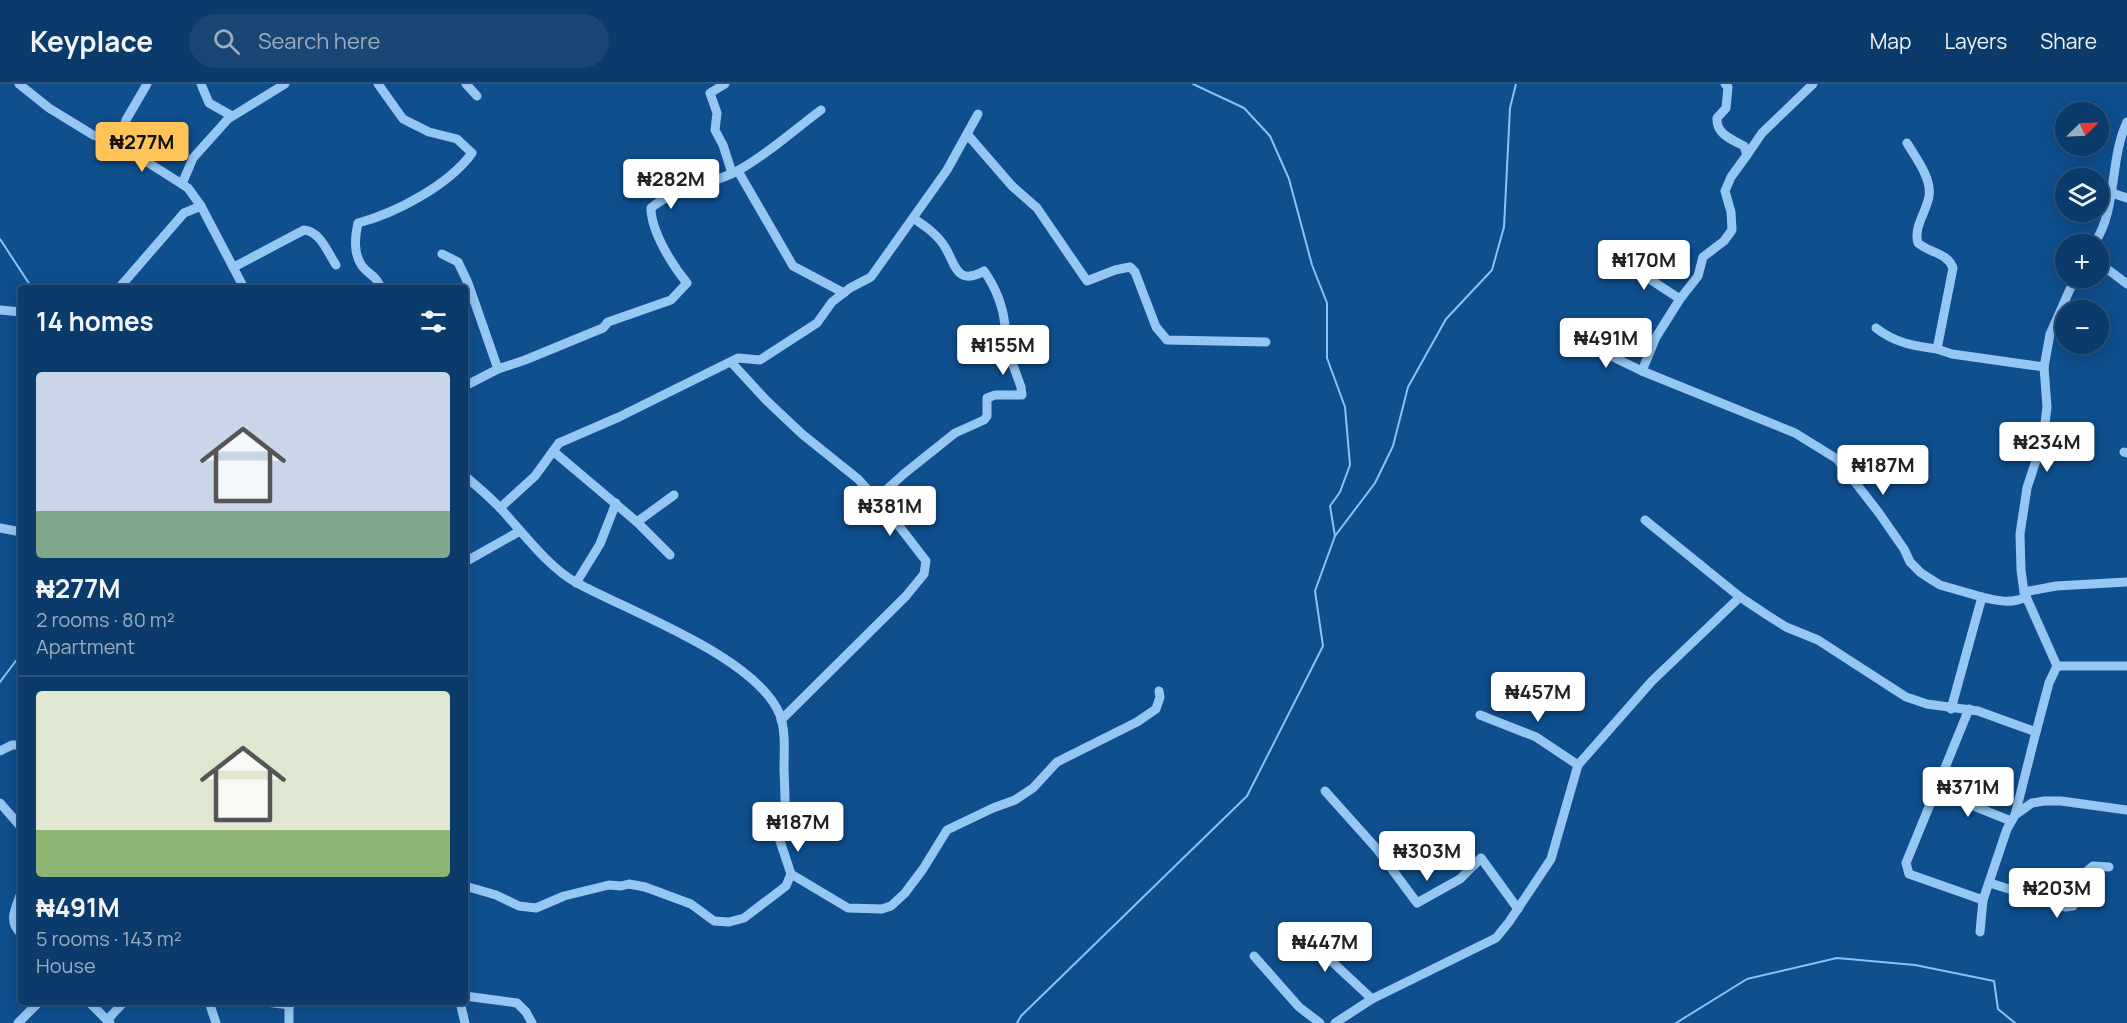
<!DOCTYPE html>
<html lang="en">
<head>
<meta charset="utf-8">
<style>
	:root { --surface:#0b3b6a; --page:#194672; --text:#f1f3f6; --muted:#9aadc1; --line:#2b557e; --accent:#ffc358 }
	body { margin:0; font-family:Manrope,sans-serif; background:var(--page); color:var(--text); height:100vh; display:flex; flex-direction:column; font-size:22px; white-space:nowrap }
	* { box-sizing:border-box; margin:0 }
	p { font-size:20px; color:var(--muted) }
	.icon { flex:none; width:33px; height:33px; fill:none; stroke:currentColor; stroke-width:2; stroke-linecap:round; stroke-linejoin:round }
	.map { position:relative; flex:1; overflow:hidden }
	.sheet { position:absolute; left:18px; top:201px; width:450px; height:720px; display:flex; flex-direction:column; background:var(--surface); border-radius:6px; box-shadow:0 3px 15px #0003,0 0 0 2px var(--line) }
	.sheet>* { flex:none }
	.needle { width:39px; rotate:66deg }
	.controls { position:absolute; left:2055px; top:18px; display:grid; gap:12px }
	.controls a { display:grid; place-items:center; width:54px; height:54px; border-radius:50%; background:var(--surface); box-shadow:0 3px 15px #0003,0 0 0 2px var(--line); font-size:30px }
	.price { position:absolute; translate:-50% -51px; padding:0 14px; border-radius:6px; background:#fff; color:#222; font-size:20px; line-height:39px; filter:drop-shadow(0 2px 3px #0008) }
	.price::after { content:''; position:absolute; left:50%; top:36px; width:18px; height:14px; margin-left:-9px; background:inherit; clip-path:polygon(0 0,100% 0,50% 100%) }
	.price.active { background:var(--accent); color:#111 }
	ul { padding:0; list-style:none }
	li { display:grid; align-content:center; gap:12px; height:318px; padding:0 18px }
	li+li { border-top:2px solid var(--line) }
	li span { display:grid; place-items:center; height:186px; border-radius:6px; color:#555 }
	li>.icon { margin-inline-start:auto }
	span .icon { width:108px; height:108px; fill:#fffc; stroke-width:1 }
	li b { font-size:26px }
	h2 { display:flex; justify-content:space-between; align-items:center; height:72px; padding:0 18px; font-size:26px }
	header { display:flex; align-items:center; gap:36px; box-sizing:border-box; height:84px; padding:0 30px; background:var(--surface); border-bottom:2px solid var(--line) }
	header strong { font-size:28px }
	nav { display:flex; gap:33px; margin-inline-start:auto; font-size:21px }
	.search { width:420px; height:54px; background:var(--page); display:flex; align-items:center; gap:15px; box-sizing:border-box; padding:0 21px; border-radius:33px; color:var(--muted); font-size:22px }
	.map>svg:first-child { display:block }
	.lines { fill:none; stroke-linecap:round; stroke-linejoin:round }
	.stream { stroke:#87c3f7; stroke-width:2 }
	.minor { stroke:#96c7f3; stroke-width:9 }
</style>
</head>
<body>
<header>
<strong>Keyplace</strong>
<div class="search"><svg class="icon" aria-label="search" viewBox="0 0 24 24"><circle cx="10" cy="10" r="6"/><path d="M15 15l6 6"/></svg>Search here</div>
<nav><a>Map</a><a>Layers</a><a>Share</a></nav>
</header>
<div class="map">
<svg width="2127" height="939" viewBox="0 0 2127 939">
	<rect width="100%" height="100%" fill="#0f4f8e"/>
	<g class="lines">
		<!-- stream -->
		<g class="stream">
			<path d="M1193 0 1244 24 1270 52 1289 95 1312 181 1327 219V274L1345 323 1350 381 1340 408 1330 422 1335 452"/>
			<path d="M0 155 32 204"/>
			<path d="M0 598 21 570"/>
			<path d="M1017 939 1021 932 1247 712 1323 562 1315 507 1335 452 1375 399 1393 362 1408 303 1446 235 1492 186 1504 143 1510 24 1516 0"/>
			<path d="M1676 939 1747 895 1837 874 1915 881 1994 897 1998 925 2015 939"/>
		</g>
		<!-- minor -->
		<g class="minor">
			<path d="M19 0 49 24 93 51 119 60 188 104 201 122 244 204"/>
			<path d="M201 0 209 19 232 32"/>
			<path d="M378 0 403 35 429 48 457 55 472 69C449 101 396 129 358 139 355 153 353 169 362 182 370 192 375 190 381 204"/>
			<path d="M466 0 477 12"/>
			<path d="M725 0 710 9 717 29 715 46 723 61 732 89"/>
			<path d="M967 50 1012 102 1037 124 1087 197 1115 186 1130 183 1135 188 1156 243 1167 256 1266 258"/>
			<path d="M1907 59C1915 73 1932 94 1929 112 1927 127 1913 143 1918 159 1929 169 1947 168 1953 184L1937 265 1952 270 2044 283"/>
			<path d="M119 60 126 36 147 0"/>
			<path d="M1747 71 1762 49 1813 0"/>
			<path d="M738 87 793 182 844 209"/>
			<path d="M182 100 193 74 228 35 285 0"/>
			<path d="M2112 109 2127 114"/>
			<path d="M2094 160C2118 124 2109 76 2127 38"/>
			<path d="M442 170 458 178 468 199 498 285"/>
			<path d="M1622 177 1680 215"/>
			<path d="M2098 178 2127 200"/>
			<path d="M234 183 304 146C320 147 328 169 336 181"/>
			<path d="M119 204 184 129 201 122"/>
			<path d="M0 226 21 228"/>
			<path d="M1876 244C1895 259 1914 262 1937 265"/>
			<path d="M1582 258 1642 287 1795 349 1837 375 1879 429 1904 465 1910 478 1921 489 1940 501 1982 513 1951 625"/>
			<path d="M731 278 766 316 802 350 858 395 889 429 926 477 924 490 906 512 781 636"/>
			<path d="M1642 287 1656 253 1680 215 1698 192 1703 173 1724 157 1732 146 1731 128 1725 107 1731 93 1747 71 1744 62C1731 55 1716 50 1717 34L1726 24 1728 3 1725 0"/>
			<path d="M465 302 498 285 525 276 603 244 608 238 671 216 687 199C672 181 651 147 651 124 677 102 711 102 739 86 768 70 794 46 821 26"/>
			<path d="M553 367 637 438"/>
			<path d="M2124 368 2127 369"/>
			<path d="M465 392C478 403 491 414 502 426 522 448 550 485 577 499 630 528 757 573 780 631 786 648 784 668 784 686 785 705 785 725 786 745L779 754 791 790 786 802 744 834 729 838 714 837 691 820 645 803 629 800 621 802 609 801 564 812 536 824 519 822 496 811 465 802"/>
			<path d="M876 415 905 389 955 349 984 336 987 332V314L995 311H1022L1021 303 1001 248 1005 242C1003 222 996 204 984 187 957 202 956 182 945 163 937 150 925 142 913 134"/>
			<path d="M500 424 535 392 559 359 619 333 738 274 760 276 817 239 832 218 850 204 871 193 947 86 978 30"/>
			<path d="M1645 436 1740 513 1767 531 1786 543 1818 556 1906 613 1927 620 1978 627 2036 648 2015 731"/>
			<path d="M0 444 21 448"/>
			<path d="M670 471 637 438 674 411"/>
			<path d="M465 478 520 447"/>
			<path d="M576 499 600 460 616 419"/>
			<path d="M2024 508 2056 502 2127 498"/>
			<path d="M1982 513C1997 517 2012 520 2026 513"/>
			<path d="M2057 582 2024 508 2021 486 2020 450 2027 404 2043 355 2047 323 2044 283 2050 250 2075 194"/>
			<path d="M2057 582H2127"/>
			<path d="M1969 625 1906 779 1909 790 1983 816"/>
			<path d="M1480 631 1536 653 1578 681"/>
			<path d="M2036 648 2049 599 2057 582"/>
			<path d="M0 667 12 661H21"/>
			<path d="M1934 706 2011 737"/>
			<path d="M1325 707 1377 765 1417 819 1460 795 1481 774 1518 825"/>
			<path d="M0 719 21 743"/>
			<path d="M791 790 848 824 882 825 891 822 905 809 923 785 947 746 993 724 1015 716 1033 704 1057 678 1137 638 1156 625 1160 613 1159 607"/>
			<path d="M1990 799 2065 823 2073 822 2087 787 2093 782 2109 783"/>
			<path d="M21 809C16 824 7 836 21 850"/>
			<path d="M1296 844 1372 915"/>
			<path d="M1980 848 1983 816 2007 745 2015 731 2032 719 2044 717H2061L2127 726"/>
			<path d="M1254 872 1299 923 1320 939"/>
			<path d="M465 912 517 919 526 928 532 939"/>
			<path d="M89 918 110 939"/>
			<path d="M209 918 216 939"/>
			<path d="M266 918 290 921"/>
			<path d="M289 918V939"/>
			<path d="M460 918 465 939"/>
			<path d="M107 936 124 918"/>
			<path d="M18 939 39 918"/>
			<path d="M1335 939 1372 915 1496 854 1509 838 1551 775 1578 681 1652 597 1740 513"/>
		</g>
	</g>
</svg>
<div class="controls">
<a><svg class="needle" viewBox="-14 -14 28 28"><path d="M0-13l5 13h-10z" fill="#e53935"/><path d="M0 13l5-13h-10z" fill="#9aadc1"/></svg></a>
<a><svg class="icon" aria-label="layers" viewBox="0 0 24 24"><path d="M12 4l9 5-9 5-9-5zM3 14l9 5 9-5"/></svg></a>
<a>+</a>
<a>−</a>
</div>
<b class="price active" style="left:142px;top:89px">₦277M</b>
<b class="price" style="left:671px;top:126px">₦282M</b>
<b class="price" style="left:1644px;top:207px">₦170M</b>
<b class="price" style="left:1606px;top:285px">₦491M</b>
<b class="price" style="left:1003px;top:292px">₦155M</b>
<b class="price" style="left:2047px;top:389px">₦234M</b>
<b class="price" style="left:1883px;top:412px">₦187M</b>
<b class="price" style="left:890px;top:453px">₦381M</b>
<b class="price" style="left:1538px;top:639px">₦457M</b>
<b class="price" style="left:1968px;top:734px">₦371M</b>
<b class="price" style="left:798px;top:769px">₦187M</b>
<b class="price" style="left:1427px;top:798px">₦303M</b>
<b class="price" style="left:2057px;top:835px">₦203M</b>
<b class="price" style="left:1325px;top:889px">₦447M</b>
<section class="sheet">
<h2>14 homes<svg class="icon" aria-label="filters" viewBox="0 0 24 24"><path d="M4 7h16M4 17h16"/><circle cx="9" cy="7" r="2"/><circle cx="15" cy="17" r="2"/></svg></h2>
<ul>
<li><span style="background:linear-gradient(#c9d6e8 75%,#7fa58c 0)"><svg class="icon" aria-label="home" viewBox="0 0 24 24"><path d="M3 11l9-7 9 7M6 9v11h12V9"/></svg></span><div><b>₦277M</b><p>2 rooms · 80 m²</p><p>Apartment</p></div></li>
<li><span style="background:linear-gradient(#dfe7d0 75%,#8fb573 0)"><svg class="icon" aria-label="home" viewBox="0 0 24 24"><path d="M3 11l9-7 9 7M6 9v11h12V9"/></svg></span><div><b>₦491M</b><p>5 rooms · 143 m²</p><p>House</p></div></li>
</ul>
</section>
</div>
</body>
</html>
